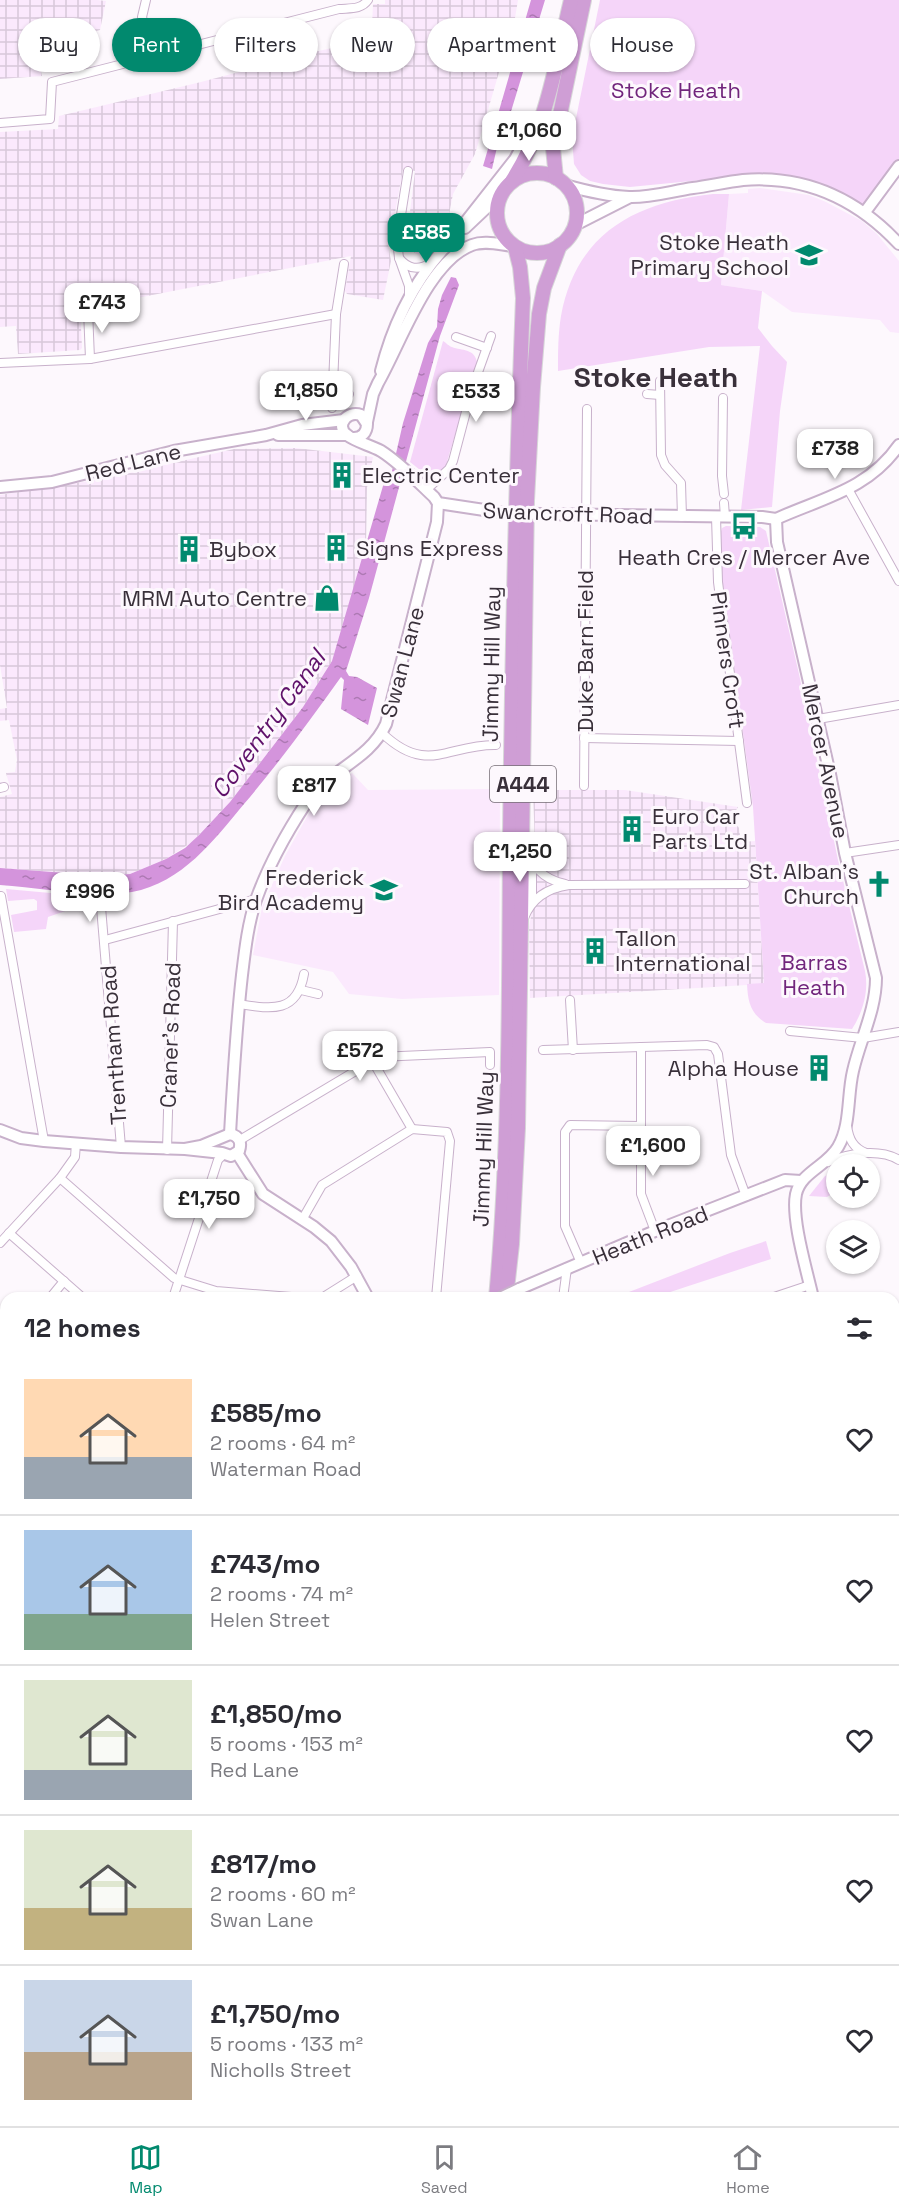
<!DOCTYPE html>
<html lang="en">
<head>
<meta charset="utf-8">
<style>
	:root { --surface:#fff; --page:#f2f2f3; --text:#2b2b33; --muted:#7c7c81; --line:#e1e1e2; --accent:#01896e }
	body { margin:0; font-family:"Space Grotesk",sans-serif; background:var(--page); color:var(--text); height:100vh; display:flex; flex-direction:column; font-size:22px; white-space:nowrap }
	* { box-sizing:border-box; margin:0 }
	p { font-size:20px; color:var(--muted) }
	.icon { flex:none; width:33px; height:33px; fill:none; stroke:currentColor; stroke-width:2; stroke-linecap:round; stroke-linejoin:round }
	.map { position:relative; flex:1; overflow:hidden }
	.panel { position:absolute; left:0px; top:1292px; width:900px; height:836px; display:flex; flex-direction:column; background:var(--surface); border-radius:18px 18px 0 0; box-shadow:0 2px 4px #0004 }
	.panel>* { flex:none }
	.guide { position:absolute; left:18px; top:18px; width:864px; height:54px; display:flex; gap:12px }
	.tools { position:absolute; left:826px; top:1154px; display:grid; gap:12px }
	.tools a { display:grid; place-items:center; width:54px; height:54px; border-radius:50%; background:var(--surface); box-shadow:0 2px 4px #0004; font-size:30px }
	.price { position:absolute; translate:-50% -51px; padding:0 14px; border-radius:12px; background:#fff; color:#222; font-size:20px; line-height:39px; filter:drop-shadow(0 2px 3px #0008) }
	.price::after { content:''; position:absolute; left:50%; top:36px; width:18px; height:14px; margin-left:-9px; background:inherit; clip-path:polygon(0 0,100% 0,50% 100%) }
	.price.active { background:var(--accent); color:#fff }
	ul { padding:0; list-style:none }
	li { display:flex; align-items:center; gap:18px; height:150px; padding:0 24px }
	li+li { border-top:2px solid var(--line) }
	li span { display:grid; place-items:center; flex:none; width:168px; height:120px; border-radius:0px; color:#555 }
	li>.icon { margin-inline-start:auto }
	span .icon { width:72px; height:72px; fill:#fffc; stroke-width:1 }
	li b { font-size:26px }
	h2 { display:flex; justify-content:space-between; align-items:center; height:72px; padding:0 24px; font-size:26px }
	.chip { padding:0 21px; border-radius:27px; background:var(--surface); box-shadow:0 2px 4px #0004; font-size:21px; line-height:54px }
	.chip.active { background:var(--accent); color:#fff }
	.tab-bar { display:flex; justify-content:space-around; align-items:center; height:84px; border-top:2px solid var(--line); background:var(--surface); font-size:16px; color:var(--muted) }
	.tab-bar a { display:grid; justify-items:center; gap:3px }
	.tab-bar .active { color:var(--accent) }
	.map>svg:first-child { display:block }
	.built { fill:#fbe9fd }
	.industrial { fill:url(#industrial-grid) }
	.green { fill:#f5d5f9 }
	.water { fill:url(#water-ripples) }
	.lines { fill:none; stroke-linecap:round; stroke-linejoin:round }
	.street-casing { stroke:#c8b1cb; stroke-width:10 }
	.secondary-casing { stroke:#c8b1cb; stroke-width:14 }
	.highway-casing { stroke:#d7d6d8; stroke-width:16 }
	.street { stroke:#fff; stroke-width:8 }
	.secondary { stroke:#fff; stroke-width:10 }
	.highway { stroke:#cf9ed5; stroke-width:14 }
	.secondary-bridge-casing { stroke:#c8b1cb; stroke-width:14; stroke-linecap:butt }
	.secondary-bridge { stroke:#fff; stroke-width:10 }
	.labels { text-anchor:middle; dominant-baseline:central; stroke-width:6; stroke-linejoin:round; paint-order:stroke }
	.shield { fill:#fdf8fd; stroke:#746c74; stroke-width:1.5 }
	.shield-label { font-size:21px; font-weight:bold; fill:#39303a }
	.park-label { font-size:22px; fill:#71257c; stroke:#fdf8fd }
	.poi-label { font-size:22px; fill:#39303a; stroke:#fdf8fd; text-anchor:end }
	.street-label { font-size:22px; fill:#39303a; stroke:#fdf8fd }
	.water-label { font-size:24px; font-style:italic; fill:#5f116a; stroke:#fdf8fd }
	.district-label { font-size:28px; font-weight:bold; fill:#39303a; stroke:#fdf8fd }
</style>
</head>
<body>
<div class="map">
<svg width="899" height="2126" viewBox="0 0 899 2126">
	<defs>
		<pattern id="industrial-grid" width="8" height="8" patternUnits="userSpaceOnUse" patternTransform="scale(1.5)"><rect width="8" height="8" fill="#fbe9fd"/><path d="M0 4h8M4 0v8" fill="none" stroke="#d8c8da"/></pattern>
		<pattern id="water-ripples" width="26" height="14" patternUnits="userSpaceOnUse" patternTransform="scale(1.5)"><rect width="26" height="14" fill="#d494dc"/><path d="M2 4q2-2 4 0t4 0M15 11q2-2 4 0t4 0" fill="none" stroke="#ad79b3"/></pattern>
	</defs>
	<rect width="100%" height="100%" fill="#fdf8fd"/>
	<!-- built -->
	<g class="built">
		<path d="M760 188 809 195 826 202 862 221 877 234 899 261V333L890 332 880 320 792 312 762 291 721 285 729 194 748 193V189Z"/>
		<path d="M352 773 368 790 500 789 499 995 402 999 349 994 333 972 253 955 262 907 285 856 309 813 321 798Z"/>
		<path d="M899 1729V1825L894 1827V1730Z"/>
	</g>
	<!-- industrial -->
	<g class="industrial">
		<path d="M0 0H97L106 1 100 30 36 49 42 76 0 79Z"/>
		<path d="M385 0H518L515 18 475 154 453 194 446 230 423 255 416 254 406 244 415 171 403 169 393 224 387 237 391 261 383 300 347 294 345 291 351 256 132 299 134 314 96 320 95 305 80 306 82 348 80 350 18 354 16 326 0 327V132L58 129 59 116 201 82 314 52 350 44 354 48H371L373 4H385Z"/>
		<path d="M296 448 373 457 367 488 366 548 332 661 303 707 230 802 210 823 192 842 166 859 130 874 105 876 0 868V797L12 794 6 773 15 772 17 760 9 720 0 721V709L7 708 0 665V495L108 478 234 449Z"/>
		<path d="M533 790H625L738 807 732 817 739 828 741 842 755 841 764 984 530 998 529 927 535 894 536 876Z"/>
	</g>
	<!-- green -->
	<g class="green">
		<path d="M600 0H899V162L864 206 841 193 810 182 743 176 630 187 603 184 590 181 581 175 574 164 572 138Z"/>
		<path d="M713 194H729L721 285 762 291 758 328 772 346 787 362 780 411 772 507 741 510 760 346 709 347 558 371C558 353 558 334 561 316 576 233 636 202 713 194Z"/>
		<path d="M443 341C445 342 450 347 452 347 462 351 474 348 477 362L446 465 437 475 429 477 410 462Z"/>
		<path d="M726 526 760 527 766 531 799 674 838 860 865 971C869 991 863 1012 852 1029L766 1023C750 1013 748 1002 747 984L764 983 753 807 721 570 720 535 722 528Z"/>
		<path d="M6 889 106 898 107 907 75 910 74 908 48 917 46 929 14 932 11 915 37 910V901L34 899 8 901Z"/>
		<path d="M837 1171V1191L827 1197 809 1196 825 1176Z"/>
		<path d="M766 1241 771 1259 655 1297H616L730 1253Z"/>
		<path d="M0 1437 6 1443V1598L0 1595Z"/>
		<path d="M125 2121H379V2126H126Z"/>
	</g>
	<!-- water -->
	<g class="water">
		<path d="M531 0H545L505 131 498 143 492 169 483 166Z"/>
		<path d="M451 277 456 278 459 285 440 336 369 598 346 671 349 676 357 677 377 688 368 725 341 709 344 680 341 677C310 720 279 763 244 804 214 840 182 883 132 892 94 898 40 888 0 885V868L105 876 130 874 166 859 185 848 199 835 230 802 303 707 332 661 385 479 392 471 403 423 428 343 437 327 438 309 442 295Z"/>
	</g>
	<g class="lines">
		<defs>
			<g id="street">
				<path d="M146 0 142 17 152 56"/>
				<path d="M0 123 50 119 52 82 339 9C350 8 361 10 368 0"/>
				<path d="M399 258 397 240 408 171"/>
				<path d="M409 297V286L399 258C408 269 418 271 431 263"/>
				<path d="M88 310 90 359"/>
				<path d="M456 337 487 348"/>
				<path d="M0 363 90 359 336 314"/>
				<path d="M660 381 661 455 665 465 681 483 682 517"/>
				<path d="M332 393 349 394"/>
				<path d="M647 394 660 395"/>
				<path d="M723 398 722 476 724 494"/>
				<path d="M332 408 336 314 344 264"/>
				<path d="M848 489 899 581"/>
				<path d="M426 490 449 469 453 461 472 389 491 336"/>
				<path d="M724 503 725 517"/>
				<path d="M716 517 718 582 747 803"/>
				<path d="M818 719 899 705"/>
				<path d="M382 733C427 776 448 744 496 745"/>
				<path d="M584 738 739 741"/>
				<path d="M584 786 587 409"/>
				<path d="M0 788 4 787"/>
				<path d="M527 843C531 866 542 879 565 884"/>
				<path d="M845 853 899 845"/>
				<path d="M1 896 44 1141"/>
				<path d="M530 904 532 895V863"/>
				<path d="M101 907 121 1147"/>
				<path d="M524 918C532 897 548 888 569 885L745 884"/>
				<path d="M105 940 256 899"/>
				<path d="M301 990 318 994"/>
				<path d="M570 1000 573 1050"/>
				<path d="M239 1004C271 1009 297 1014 304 974"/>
				<path d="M790 1031 863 1038 899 1032"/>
				<path d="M641 1047V1194L655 1231"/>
				<path d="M543 1050 707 1045 714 1047 718 1054 731 1155 746 1196"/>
				<path d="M372 1060 412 1129"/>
				<path d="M847 1126C849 1139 853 1148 866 1153"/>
				<path d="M240 1140 379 1057 490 1052V1065"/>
				<path d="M167 1150 173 921"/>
				<path d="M828 1162C848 1153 880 1148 899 1160"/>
				<path d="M60 1178 174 1278 216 1291 304 1298"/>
				<path d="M302 1220 322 1185 412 1129 447 1132 450 1141 436 1298"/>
				<path d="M9 1233 83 1298"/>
				<path d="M0 1243 60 1178 75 1157 76 1143"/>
				<path d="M581 1263 565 1226V1132L570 1125 640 1126"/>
				<path d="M50 1298 64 1281"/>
				<path d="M173 1298 218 1160 224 1154"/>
				<path d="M322 1298 357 1276"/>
				<path d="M563 1298 567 1268"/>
				<path d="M771 1298 810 1285"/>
				<path d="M0 1357 6 1350"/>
				<path d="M894 1459 899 1457"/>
				<path d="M0 1664 6 1663"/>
				<path d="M0 1963H6"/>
				<path d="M894 2003 899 2002"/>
				<path d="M517 2121 518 2126"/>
				<path d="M4 2126 17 2121"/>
				<path d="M743 2126 744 2121"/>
			</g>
			<g id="secondary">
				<path d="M565 185C586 191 607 196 629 197 649 198 672 191 693 188 709 186 726 182 743 180 806 175 857 199 899 244"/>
				<path d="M865 212 899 166"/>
				<path d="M575 225 630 197"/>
				<path d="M465 228 502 193"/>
				<path d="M445 248 515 159 529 133"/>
				<path d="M381 371C393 323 415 279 449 243"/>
				<path d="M367 422 373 394 378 383C401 343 428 261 472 245 485 240 501 245 514 246"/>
				<path d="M278 435H347"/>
				<path d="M354 438C362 438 367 432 367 424L361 415C347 410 335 426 347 435 356 442 370 445 381 451 400 463 418 482 434 497L438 503 504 513"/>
				<path d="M0 487 52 482 174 451 266 435 302 425 344 420"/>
				<path d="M541 514 762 517 776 519"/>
				<path d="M776 519 777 542 830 774 845 853 876 978C876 1010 860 1040 853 1071 847 1096 851 1125 838 1147 827 1166 801 1172 796 1194 791 1219 807 1271 813 1298"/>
				<path d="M776 519C822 498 868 490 899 445"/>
				<path d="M0 1130 21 1138 44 1141 121 1147 185 1149 222 1153 231 1156 239 1151C242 1142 239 1136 230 1134L201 1146 185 1149"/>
				<path d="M230 1134C233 1081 236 1028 242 975 245 950 248 923 256 900 268 866 287 832 306 803 328 770 369 761 386 724L437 522 438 503"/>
				<path d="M237 1153 263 1194 314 1227 331 1241 351 1267 368 1298"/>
				<path d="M519 1289 655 1231 785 1180 801 1181"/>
				<path d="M0 1830V1923"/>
			</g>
			<g id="highway">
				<circle cx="537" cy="213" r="40"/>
				<path d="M556 178 553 148 584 0"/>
				<path d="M512 181C547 127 556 62 571 0"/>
				<path d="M496 1298C510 1144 509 989 510 836 512 656 516 477 523 298L520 267 515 247"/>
				<path d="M506 1298 512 1244 518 1128 527 500 533 387 539 314 544 288 560 245"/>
				<path d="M894 1780 899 1778"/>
				<path d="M0 2063 6 2065"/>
				<path d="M0 2078 6 2079"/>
				<path d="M87 2121 92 2126"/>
				<path d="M110 2121 114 2126"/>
				<path d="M398 2126 399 2121"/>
				<path d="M414 2126V2121"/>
			</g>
		</defs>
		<!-- street casing -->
		<use href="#street" class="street-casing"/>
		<!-- secondary casing -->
		<use href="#secondary" class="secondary-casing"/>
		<!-- highway casing -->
		<use href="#highway" class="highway-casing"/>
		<!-- street -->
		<use href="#street" class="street"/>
		<!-- secondary -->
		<use href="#secondary" class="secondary"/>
		<!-- highway -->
		<use href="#highway" class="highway"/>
		<defs>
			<g id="secondary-bridge">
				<path d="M504 513 541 514"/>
				<path d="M500 1298 519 1289"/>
			</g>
		</defs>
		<!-- secondary-bridge casing -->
		<use href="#secondary-bridge" class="secondary-bridge-casing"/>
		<!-- secondary-bridge -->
		<use href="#secondary-bridge" class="secondary-bridge"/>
	</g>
	<!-- icons -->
	<defs>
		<symbol id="school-bare" viewBox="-9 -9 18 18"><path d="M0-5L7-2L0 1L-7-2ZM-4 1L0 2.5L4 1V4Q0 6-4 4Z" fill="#01896e" stroke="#fdf8fd" stroke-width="2.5" paint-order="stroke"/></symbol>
		<symbol id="building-bare" viewBox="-9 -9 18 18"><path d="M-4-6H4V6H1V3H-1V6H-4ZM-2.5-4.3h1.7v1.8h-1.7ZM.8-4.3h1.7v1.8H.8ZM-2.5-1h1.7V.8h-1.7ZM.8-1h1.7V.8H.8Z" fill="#01896e" stroke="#fdf8fd" stroke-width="2.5" paint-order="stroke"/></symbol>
		<symbol id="bus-bare" viewBox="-9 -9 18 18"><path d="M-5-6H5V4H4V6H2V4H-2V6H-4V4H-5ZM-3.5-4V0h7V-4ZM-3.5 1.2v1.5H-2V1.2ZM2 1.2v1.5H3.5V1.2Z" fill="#01896e" stroke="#fdf8fd" stroke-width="2.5" paint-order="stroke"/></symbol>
		<symbol id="shop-bare" viewBox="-9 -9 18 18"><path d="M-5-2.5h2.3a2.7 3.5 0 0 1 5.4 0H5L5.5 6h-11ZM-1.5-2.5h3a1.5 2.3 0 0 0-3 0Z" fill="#01896e" stroke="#fdf8fd" stroke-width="2.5" paint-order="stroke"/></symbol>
		<symbol id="church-bare" viewBox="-9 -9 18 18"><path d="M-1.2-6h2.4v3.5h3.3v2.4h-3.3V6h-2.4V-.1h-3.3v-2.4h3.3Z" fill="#01896e" stroke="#fdf8fd" stroke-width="2.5" paint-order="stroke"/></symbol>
	</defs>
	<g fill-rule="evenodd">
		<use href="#school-bare" x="790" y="236" width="38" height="38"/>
		<use href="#building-bare" x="323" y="456" width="38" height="38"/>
		<use href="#bus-bare" x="725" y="507" width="38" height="38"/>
		<use href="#building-bare" x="317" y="529" width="38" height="38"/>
		<use href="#building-bare" x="170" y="530" width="38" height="38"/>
		<use href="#shop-bare" x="308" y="579" width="38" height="38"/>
		<use href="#building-bare" x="613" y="810" width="38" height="38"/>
		<use href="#church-bare" x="860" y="865" width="38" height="38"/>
		<use href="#school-bare" x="365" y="871" width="38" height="38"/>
		<use href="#building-bare" x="576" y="932" width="38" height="38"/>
		<use href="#building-bare" x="800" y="1049" width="38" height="38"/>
	</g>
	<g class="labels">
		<!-- shield labels -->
		<rect class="shield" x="490" y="766" width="66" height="36" rx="4.5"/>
		<g class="shield-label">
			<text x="523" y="784">A444</text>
		</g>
		<!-- park labels -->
		<g class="park-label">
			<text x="676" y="90">Stoke Heath</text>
			<text x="814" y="962">Barras<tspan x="814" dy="25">Heath</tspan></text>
		</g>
		<!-- poi labels -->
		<g class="poi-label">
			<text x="789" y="242">Stoke Heath<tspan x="789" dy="25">Primary School</tspan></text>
			<text x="362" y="475" text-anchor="start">Electric Center</text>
			<text x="356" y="548" text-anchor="start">Signs Express</text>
			<text x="209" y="549" text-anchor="start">Bybox</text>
			<text x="744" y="557" text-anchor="middle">Heath Cres / Mercer Ave</text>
			<text x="307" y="598">MRM Auto Centre</text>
			<text x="652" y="816" text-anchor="start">Euro Car<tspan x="652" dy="25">Parts Ltd</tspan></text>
			<text x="859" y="871">St. Alban's<tspan x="859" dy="25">Church</tspan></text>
			<text x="364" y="877">Frederick<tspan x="364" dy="25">Bird Academy</tspan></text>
			<text x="615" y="938" text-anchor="start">Tallon<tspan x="615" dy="25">International</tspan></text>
			<text x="799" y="1068">Alpha House</text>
		</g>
		<!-- street labels -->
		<g class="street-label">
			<text transform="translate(133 462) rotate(-14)">Red Lane</text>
			<text transform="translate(568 513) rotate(2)">Swancroft Road</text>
			<text transform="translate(585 651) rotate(-90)">Duke Barn Field</text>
			<text transform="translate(728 660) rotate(82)">Pinners Croft</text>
			<text transform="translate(402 662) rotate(-75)">Swan Lane</text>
			<text transform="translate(491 664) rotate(-89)">Jimmy Hill Way</text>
			<text transform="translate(826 761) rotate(78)">Mercer Avenue</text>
			<text transform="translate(170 1035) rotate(-88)">Craner's Road</text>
			<text transform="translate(113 1045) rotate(-94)">Trentham Road</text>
			<text transform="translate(483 1149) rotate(-88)">Jimmy Hill Way</text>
			<text transform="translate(650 1235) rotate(-22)">Heath Road</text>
		</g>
		<!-- water labels -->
		<g class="water-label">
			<text transform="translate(268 724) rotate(-54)">Coventry Canal</text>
		</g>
		<!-- district labels -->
		<g class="district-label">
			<text x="656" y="377">Stoke Heath</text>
		</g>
	</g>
</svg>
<div class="tools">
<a><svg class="icon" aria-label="locate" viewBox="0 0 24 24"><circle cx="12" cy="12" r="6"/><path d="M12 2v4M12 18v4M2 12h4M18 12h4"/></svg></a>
<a><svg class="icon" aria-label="layers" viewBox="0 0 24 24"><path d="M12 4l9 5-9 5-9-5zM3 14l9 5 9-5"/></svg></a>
</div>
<b class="price" style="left:529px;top:162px">£1,060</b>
<b class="price active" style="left:426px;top:264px">£585</b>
<b class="price" style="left:102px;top:334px">£743</b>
<b class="price" style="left:306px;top:422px">£1,850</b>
<b class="price" style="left:476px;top:423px">£533</b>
<b class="price" style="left:835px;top:480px">£738</b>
<b class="price" style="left:314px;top:817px">£817</b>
<b class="price" style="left:520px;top:883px">£1,250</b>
<b class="price" style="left:90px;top:923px">£996</b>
<b class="price" style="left:360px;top:1082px">£572</b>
<b class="price" style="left:653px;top:1177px">£1,600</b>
<b class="price" style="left:209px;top:1230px">£1,750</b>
<div class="guide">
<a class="chip">Buy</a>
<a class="chip active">Rent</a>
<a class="chip">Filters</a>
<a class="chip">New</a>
<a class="chip">Apartment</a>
<a class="chip">House</a>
</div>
<section class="panel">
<h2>12 homes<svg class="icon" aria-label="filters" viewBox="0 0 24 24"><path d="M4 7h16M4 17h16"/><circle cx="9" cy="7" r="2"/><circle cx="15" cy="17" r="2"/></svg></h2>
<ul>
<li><span style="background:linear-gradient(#ffd9b3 65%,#9aa5b1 0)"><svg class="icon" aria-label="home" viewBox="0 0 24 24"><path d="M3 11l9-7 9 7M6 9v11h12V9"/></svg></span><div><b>£585/mo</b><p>2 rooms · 64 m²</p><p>Waterman Road</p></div><svg class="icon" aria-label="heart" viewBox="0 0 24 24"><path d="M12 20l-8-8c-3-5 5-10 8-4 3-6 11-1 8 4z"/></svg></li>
<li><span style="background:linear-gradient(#a9c7e8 70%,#7fa58c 0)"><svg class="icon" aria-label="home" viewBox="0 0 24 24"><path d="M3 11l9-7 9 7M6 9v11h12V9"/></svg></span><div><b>£743/mo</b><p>2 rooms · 74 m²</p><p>Helen Street</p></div><svg class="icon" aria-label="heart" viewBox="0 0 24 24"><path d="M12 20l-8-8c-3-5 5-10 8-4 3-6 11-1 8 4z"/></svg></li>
<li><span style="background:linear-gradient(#dfe7d0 75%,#9aa5b1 0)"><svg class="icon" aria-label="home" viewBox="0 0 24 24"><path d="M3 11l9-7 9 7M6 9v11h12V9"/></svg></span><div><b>£1,850/mo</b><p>5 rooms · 153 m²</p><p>Red Lane</p></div><svg class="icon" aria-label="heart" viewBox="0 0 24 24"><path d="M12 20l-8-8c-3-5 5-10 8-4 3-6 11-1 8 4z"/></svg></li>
<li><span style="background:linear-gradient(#dfe7d0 65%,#c2b280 0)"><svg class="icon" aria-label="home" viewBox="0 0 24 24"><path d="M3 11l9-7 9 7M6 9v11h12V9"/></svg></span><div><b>£817/mo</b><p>2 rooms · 60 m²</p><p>Swan Lane</p></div><svg class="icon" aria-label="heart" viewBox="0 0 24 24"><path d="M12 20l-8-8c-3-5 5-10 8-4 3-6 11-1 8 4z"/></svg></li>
<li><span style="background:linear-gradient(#c9d6e8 60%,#b9a48a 0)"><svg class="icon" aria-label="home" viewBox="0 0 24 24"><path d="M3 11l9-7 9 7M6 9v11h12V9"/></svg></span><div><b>£1,750/mo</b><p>5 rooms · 133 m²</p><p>Nicholls Street</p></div><svg class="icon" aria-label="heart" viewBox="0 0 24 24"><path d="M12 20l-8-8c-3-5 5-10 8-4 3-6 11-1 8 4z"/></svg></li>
</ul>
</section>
</div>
<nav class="tab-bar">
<a class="active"><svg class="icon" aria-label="map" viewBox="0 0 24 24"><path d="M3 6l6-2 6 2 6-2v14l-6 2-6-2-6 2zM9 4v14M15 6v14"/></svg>Map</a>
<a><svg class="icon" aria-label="saved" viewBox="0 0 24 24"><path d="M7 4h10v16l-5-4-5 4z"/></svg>Saved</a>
<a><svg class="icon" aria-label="home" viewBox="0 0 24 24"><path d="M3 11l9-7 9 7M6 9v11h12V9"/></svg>Home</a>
</nav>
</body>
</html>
